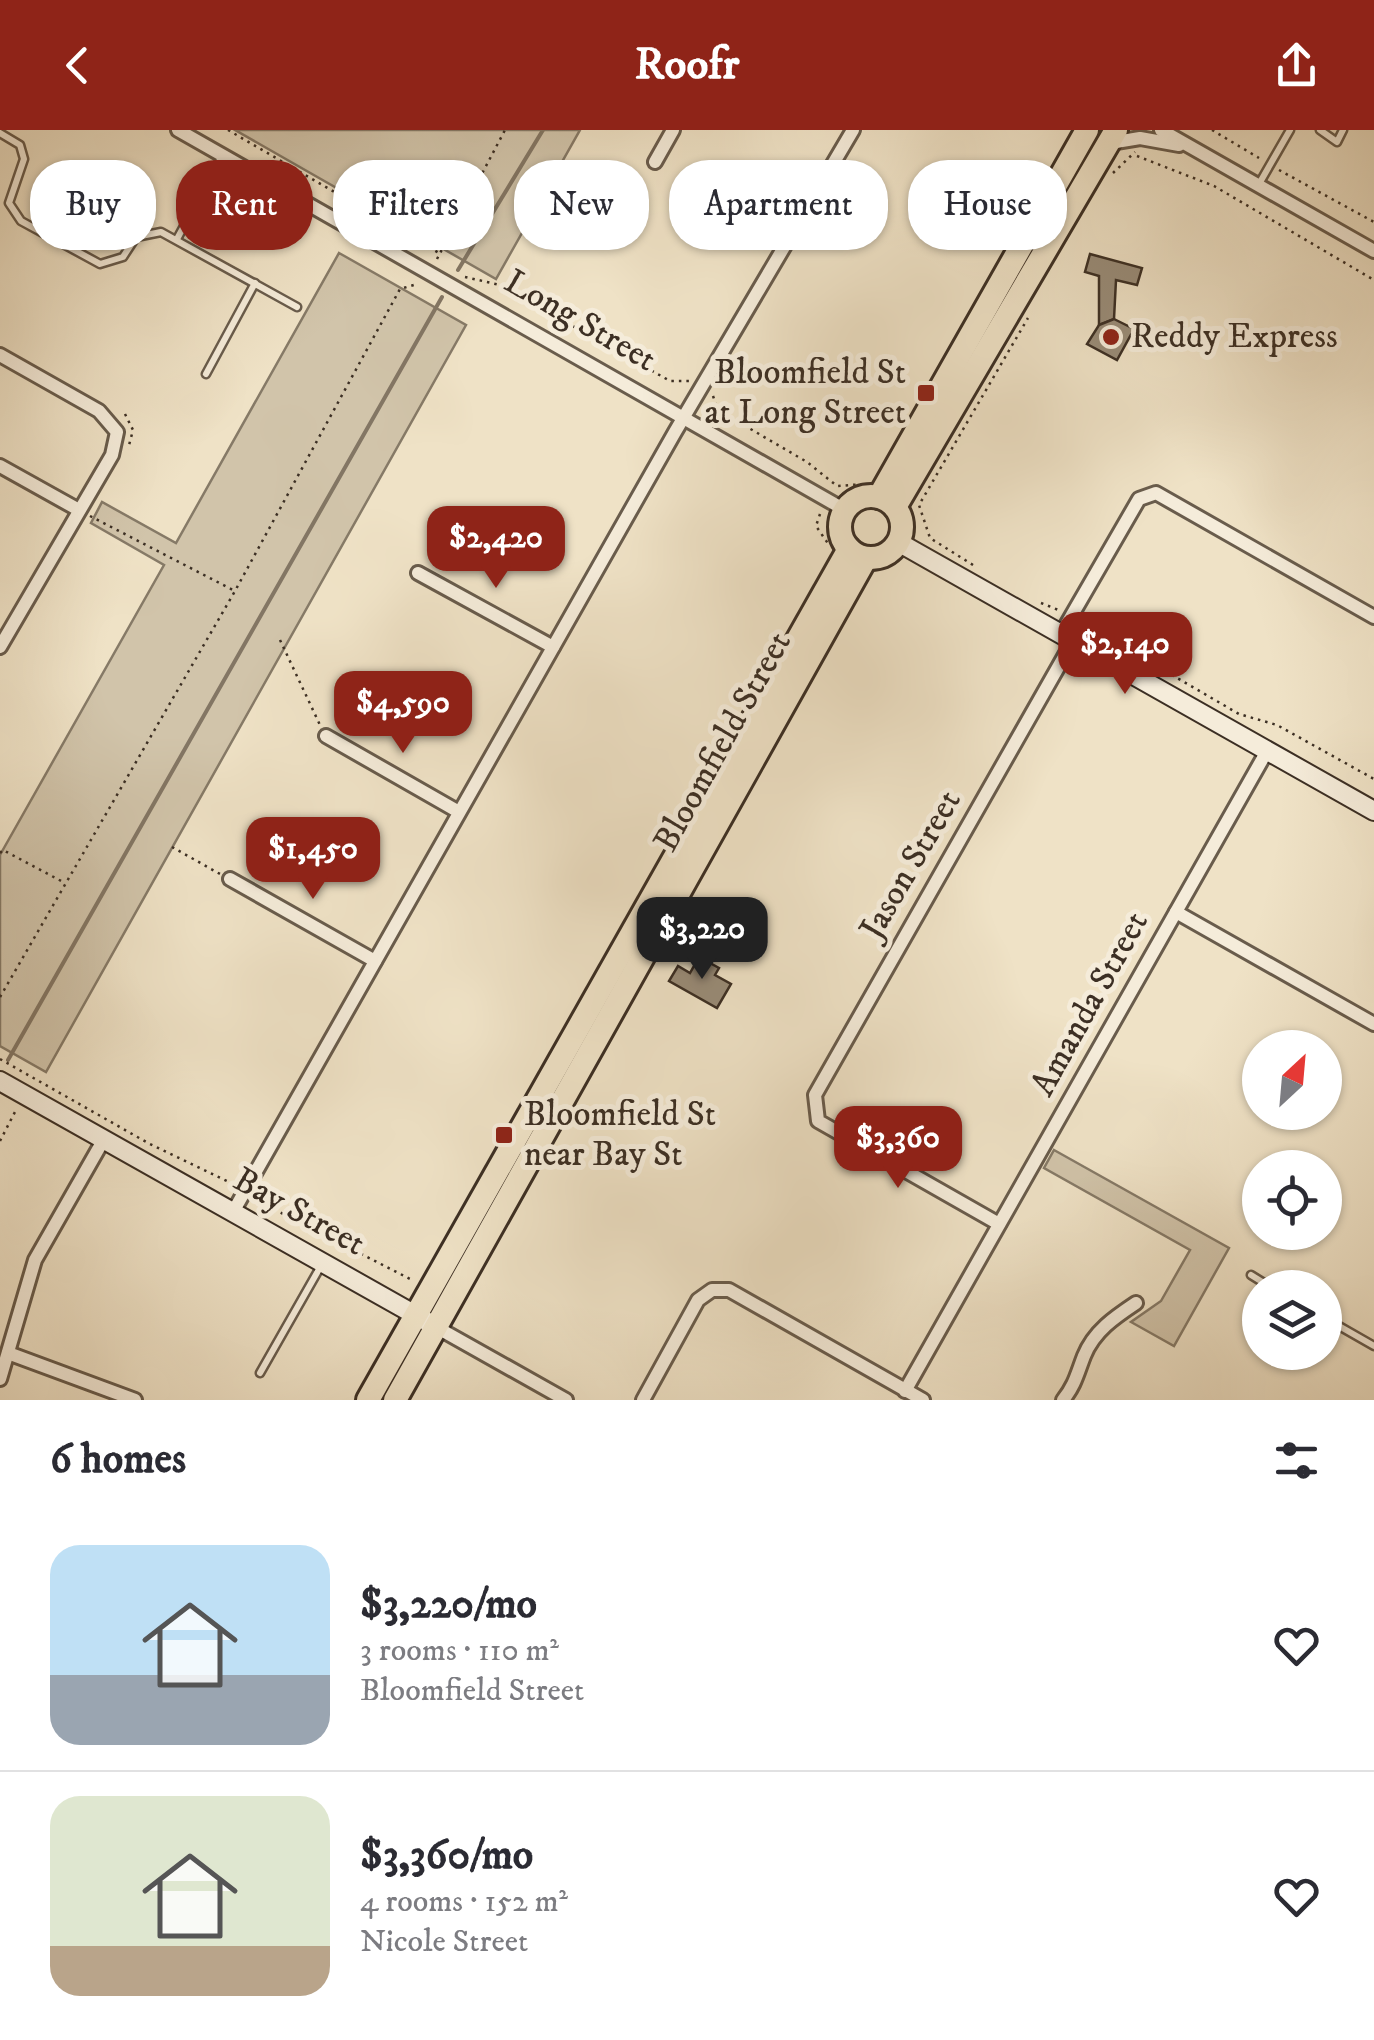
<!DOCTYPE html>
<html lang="en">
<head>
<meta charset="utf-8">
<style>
	:root { --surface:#fff; --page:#f7f7f7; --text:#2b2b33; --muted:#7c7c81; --line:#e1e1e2; --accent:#8f2418 }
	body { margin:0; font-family:"IM FELL DW Pica",serif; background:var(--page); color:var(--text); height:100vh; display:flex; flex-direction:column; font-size:38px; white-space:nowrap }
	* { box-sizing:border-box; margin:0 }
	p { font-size:32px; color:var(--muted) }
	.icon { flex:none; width:55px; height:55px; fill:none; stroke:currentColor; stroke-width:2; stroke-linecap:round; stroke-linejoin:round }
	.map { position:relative; height:1270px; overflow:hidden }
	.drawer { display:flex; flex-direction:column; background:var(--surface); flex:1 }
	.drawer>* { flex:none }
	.hud { position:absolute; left:30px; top:30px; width:1315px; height:90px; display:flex; gap:20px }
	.needle { width:65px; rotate:26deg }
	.tools { position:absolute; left:1242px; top:900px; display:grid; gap:20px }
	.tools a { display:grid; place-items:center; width:100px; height:100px; border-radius:50%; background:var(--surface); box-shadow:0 2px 8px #0004; font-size:50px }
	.price { position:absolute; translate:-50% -85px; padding:0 22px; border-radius:20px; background:var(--accent); color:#fff; font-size:32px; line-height:65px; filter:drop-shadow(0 2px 5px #0008) }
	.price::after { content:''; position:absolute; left:50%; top:60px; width:30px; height:22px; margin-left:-15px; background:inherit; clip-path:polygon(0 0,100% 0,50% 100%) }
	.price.selected { background:#222; color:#fff }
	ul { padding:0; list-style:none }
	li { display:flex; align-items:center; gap:30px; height:250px; padding:0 50px }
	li+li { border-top:2px solid var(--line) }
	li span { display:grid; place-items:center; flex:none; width:280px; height:200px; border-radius:30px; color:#555 }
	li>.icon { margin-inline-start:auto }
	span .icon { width:120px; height:120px; fill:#fffc; stroke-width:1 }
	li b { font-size:42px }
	h2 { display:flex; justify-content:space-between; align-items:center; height:120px; padding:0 50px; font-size:42px }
	.chip { padding:0 35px; border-radius:40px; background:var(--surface); box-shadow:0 2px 8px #0004; font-size:35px; line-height:90px }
	.chip.selected { background:var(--accent); color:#fff }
	header { display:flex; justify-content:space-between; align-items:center; height:130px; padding:0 50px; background:var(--accent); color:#fff; font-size:45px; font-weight:700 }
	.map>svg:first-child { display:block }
	.green { fill:#d1c4aa; stroke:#867a67; stroke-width:2.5 }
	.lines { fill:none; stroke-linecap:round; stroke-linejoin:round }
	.stream { stroke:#837664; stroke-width:4 }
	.building { fill:#998c78; stroke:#3c2f24; stroke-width:2.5 }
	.lane-casing { stroke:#695c4c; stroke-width:11 }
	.street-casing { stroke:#695c4c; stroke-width:18 }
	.secondary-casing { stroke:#3c2f24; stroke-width:22 }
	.highway-casing { stroke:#3c2f24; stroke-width:28 }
	.path { stroke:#3c2f24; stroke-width:2.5; stroke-dasharray:2.5 5; stroke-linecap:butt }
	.lane { stroke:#f5ecda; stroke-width:6 }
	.street { stroke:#f5ecda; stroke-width:12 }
	.secondary { stroke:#f5ecda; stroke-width:18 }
	.highway { stroke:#efe2c6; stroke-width:22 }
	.poi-dot { fill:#8f2418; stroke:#f5ecda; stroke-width:4 }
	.labels { text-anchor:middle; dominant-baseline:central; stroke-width:10; stroke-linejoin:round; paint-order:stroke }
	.street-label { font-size:35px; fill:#3c2f24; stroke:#f5ecda }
	.poi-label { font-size:35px; fill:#3c2f24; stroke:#f5ecda; text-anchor:start }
</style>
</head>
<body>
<header><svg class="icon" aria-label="back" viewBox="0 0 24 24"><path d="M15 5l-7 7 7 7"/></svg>Roofr<svg class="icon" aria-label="share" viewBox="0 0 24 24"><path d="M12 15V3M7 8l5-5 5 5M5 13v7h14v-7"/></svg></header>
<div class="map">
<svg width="1374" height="1270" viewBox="0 0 1374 1270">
	<rect width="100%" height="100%" fill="#efe2c6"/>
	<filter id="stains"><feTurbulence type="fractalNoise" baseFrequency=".002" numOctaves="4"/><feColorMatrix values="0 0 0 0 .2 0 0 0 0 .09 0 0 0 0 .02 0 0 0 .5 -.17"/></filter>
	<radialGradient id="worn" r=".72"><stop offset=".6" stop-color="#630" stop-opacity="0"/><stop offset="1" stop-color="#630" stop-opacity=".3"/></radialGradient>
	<!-- green -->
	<g class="green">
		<path d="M235 0H580L496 149Z"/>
		<path d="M339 123 466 195 46 942 0 916V725L164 435 91 393 102 372 176 413Z"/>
		<path d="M1054 1020 1229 1118 1174 1216 1131 1192 1161 1171 1190 1120 1044 1038Z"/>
	</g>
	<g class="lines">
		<!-- stream -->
		<g class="stream">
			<path d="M458 140 543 0"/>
			<path d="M8 930 442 167"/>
		</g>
	</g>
	<!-- building -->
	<g class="building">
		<path d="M1090 124 1142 138 1137 155 1116 150 1114 189 1099 195V146L1085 142Z"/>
		<path d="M1114 189 1134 199 1117 230 1087 214 1099 195Z"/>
		<path d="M699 827 719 838 715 845 731 854 717 878 669 851 678 836 690 843Z"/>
	</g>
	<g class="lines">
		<defs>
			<g id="lane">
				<path d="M1320 0 1337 12 1343 0"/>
				<path d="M0 3 20 15 24 29 9 73 21 91 100 134 123 127 136 107 161 102 297 177"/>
				<path d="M1259 54 1290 0"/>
				<path d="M177 109 222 26"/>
				<path d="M206 244 255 153"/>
				<path d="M1251 1145 1272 1158"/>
				<path d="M1325 1188 1374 1216"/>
				<path d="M260 1243 322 1134"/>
			</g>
			<g id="street">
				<path d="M178 0 845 380"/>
				<path d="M1161 0 1374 121"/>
				<path d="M1110 13 1140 8 1179 15"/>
				<path d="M655 32 673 0"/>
				<path d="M0 225 99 281 117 302 112 325 0 517"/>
				<path d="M0 336 79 380"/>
				<path d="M418 443 553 517"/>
				<path d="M1061 504 1139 369 1156 363 1374 487"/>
				<path d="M326 606 459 682"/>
				<path d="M230 749 375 831"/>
				<path d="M1176 782 1374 894"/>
				<path d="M233 1082 675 302 853 0"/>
				<path d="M999 1094 818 991 815 965 1073 511"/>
				<path d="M436 1197 566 1270"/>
				<path d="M8 1223 135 1270"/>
				<path d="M0 1249 35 1130 104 1009"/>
				<path d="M905 1261 1267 621"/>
				<path d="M643 1270 698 1170 712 1160H729L923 1270"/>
				<path d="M1063 1270C1075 1255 1077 1244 1084 1226 1094 1201 1115 1187 1136 1173"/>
			</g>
			<g id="secondary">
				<path d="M898 412 1374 681"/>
				<path d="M0 951 426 1191"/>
			</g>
			<g id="highway">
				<circle cx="871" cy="397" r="31"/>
				<path d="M879 367 1087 0"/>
				<path d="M895 377 1116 0"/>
				<path d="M368 1270 849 419"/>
				<path d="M395 1270 866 428"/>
			</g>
		</defs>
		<!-- lane casing -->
		<use href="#lane" class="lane-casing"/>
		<!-- street casing -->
		<use href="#street" class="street-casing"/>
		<!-- secondary casing -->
		<use href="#secondary" class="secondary-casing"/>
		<!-- highway casing -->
		<use href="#highway" class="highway-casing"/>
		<!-- path -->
		<g class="path">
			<path d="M228 0 439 123"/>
			<path d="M1212 0 1259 28"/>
			<path d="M1137 26 1214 56 1374 150"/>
			<path d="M1279 40 1374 92"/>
			<path d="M1113 43 1135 22"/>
			<path d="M437 129 505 0"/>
			<path d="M465 147 500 155 670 251H690"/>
			<path d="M713 266 718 280 807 332 837 356 865 354"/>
			<path d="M125 284 133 300 128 319"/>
			<path d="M820 384 816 396 829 415"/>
			<path d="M90 386 233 460"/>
			<path d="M973 435 930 408 919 375 1028 188"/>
			<path d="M1041 473 1061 481"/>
			<path d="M1081 492 1239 584 1277 595 1374 649"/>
			<path d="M280 510 320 595"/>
			<path d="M172 717 220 744"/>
			<path d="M0 723 3 720 63 752"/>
			<path d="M0 867 235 461 400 159 417 154"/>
			<path d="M0 929 148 1013 231 1053"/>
			<path d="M0 1011 17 978"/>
			<path d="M254 1069 414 1151"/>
		</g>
		<!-- lane -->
		<use href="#lane" class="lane"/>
		<!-- street -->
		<use href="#street" class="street"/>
		<!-- secondary -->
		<use href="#secondary" class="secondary"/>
		<!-- highway -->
		<use href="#highway" class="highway"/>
	</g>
	<!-- markers -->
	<g class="poi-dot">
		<circle cx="1111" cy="207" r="10"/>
		<rect x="916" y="253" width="20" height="20" rx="5"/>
		<rect x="494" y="995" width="20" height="20" rx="5"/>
	</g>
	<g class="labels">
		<!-- street labels -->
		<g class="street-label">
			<text transform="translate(580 191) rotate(30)">Long Street</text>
			<text transform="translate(723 612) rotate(-61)">Bloomfield Street</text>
			<text transform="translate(911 735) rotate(-60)">Jason Street</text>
			<text transform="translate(1090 874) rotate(-61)">Amanda Street</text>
			<text transform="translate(299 1082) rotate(29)">Bay Street</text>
		</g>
		<!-- poi labels -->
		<g class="poi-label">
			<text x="1131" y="207">Reddy Express</text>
			<text x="906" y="243" text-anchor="end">Bloomfield St<tspan x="906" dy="40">at Long Street</tspan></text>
			<text x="524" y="985">Bloomfield St<tspan x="524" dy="40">near Bay St</tspan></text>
		</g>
	</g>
	<rect width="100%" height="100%" filter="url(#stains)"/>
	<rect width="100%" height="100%" fill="url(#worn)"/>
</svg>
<div class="tools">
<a><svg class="needle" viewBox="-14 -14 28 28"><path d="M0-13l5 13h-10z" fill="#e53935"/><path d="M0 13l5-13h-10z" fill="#7c7c81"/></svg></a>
<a><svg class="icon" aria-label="locate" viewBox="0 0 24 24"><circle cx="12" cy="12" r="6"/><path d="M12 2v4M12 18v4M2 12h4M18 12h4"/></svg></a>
<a><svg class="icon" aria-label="layers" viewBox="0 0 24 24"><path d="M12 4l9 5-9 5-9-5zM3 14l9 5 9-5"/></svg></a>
</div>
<b class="price" style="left:496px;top:461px">$2,420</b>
<b class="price" style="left:1125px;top:567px">$2,140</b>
<b class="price" style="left:403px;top:626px">$4,590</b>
<b class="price" style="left:313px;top:772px">$1,450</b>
<b class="price selected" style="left:702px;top:852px">$3,220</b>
<b class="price" style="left:898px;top:1061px">$3,360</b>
<div class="hud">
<a class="chip">Buy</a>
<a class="chip selected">Rent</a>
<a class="chip">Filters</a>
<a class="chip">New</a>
<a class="chip">Apartment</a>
<a class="chip">House</a>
</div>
</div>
<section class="drawer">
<h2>6 homes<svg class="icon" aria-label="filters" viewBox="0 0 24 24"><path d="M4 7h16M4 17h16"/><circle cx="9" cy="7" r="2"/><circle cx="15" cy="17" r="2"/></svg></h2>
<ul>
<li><span style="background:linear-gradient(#bfe0f5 65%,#9aa5b1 0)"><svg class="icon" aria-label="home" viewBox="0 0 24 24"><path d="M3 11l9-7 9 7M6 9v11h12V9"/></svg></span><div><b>$3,220/mo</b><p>3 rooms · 110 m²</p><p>Bloomfield Street</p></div><svg class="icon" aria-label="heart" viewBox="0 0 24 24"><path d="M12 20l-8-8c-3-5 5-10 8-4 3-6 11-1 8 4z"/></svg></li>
<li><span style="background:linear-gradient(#dfe7d0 75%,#b9a48a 0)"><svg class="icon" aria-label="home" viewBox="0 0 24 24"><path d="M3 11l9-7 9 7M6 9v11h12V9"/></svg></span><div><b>$3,360/mo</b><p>4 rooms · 152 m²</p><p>Nicole Street</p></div><svg class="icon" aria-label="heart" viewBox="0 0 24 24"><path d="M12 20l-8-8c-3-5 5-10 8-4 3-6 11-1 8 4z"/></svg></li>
</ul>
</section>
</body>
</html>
